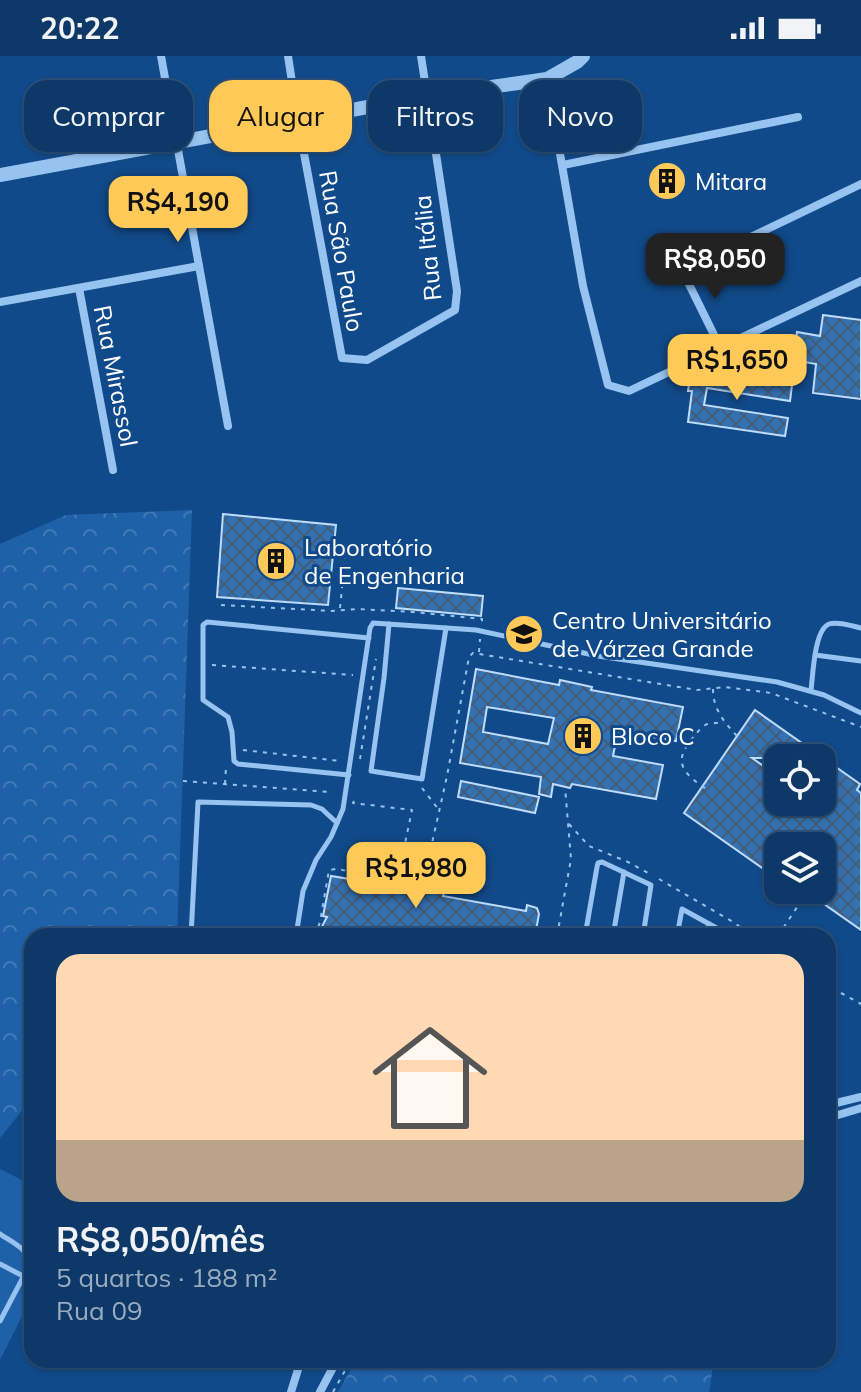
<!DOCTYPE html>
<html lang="pt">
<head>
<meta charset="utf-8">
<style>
	:root { --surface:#0d3868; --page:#1b4371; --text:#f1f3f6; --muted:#9aacc0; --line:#2d527c; --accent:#ffc957 }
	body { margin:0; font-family:Mulish,sans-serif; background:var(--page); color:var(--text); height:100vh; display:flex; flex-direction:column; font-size:30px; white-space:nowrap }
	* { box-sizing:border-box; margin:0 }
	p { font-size:26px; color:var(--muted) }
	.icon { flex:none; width:44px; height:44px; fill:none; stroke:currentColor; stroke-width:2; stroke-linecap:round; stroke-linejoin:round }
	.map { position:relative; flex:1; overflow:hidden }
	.details { position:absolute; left:24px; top:872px; width:812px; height:440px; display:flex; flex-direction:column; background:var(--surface); border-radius:24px; box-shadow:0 2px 6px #0004,0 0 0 2px var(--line) }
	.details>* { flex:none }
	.guide { position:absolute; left:24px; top:24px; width:814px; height:72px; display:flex; gap:16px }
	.fabs { position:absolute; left:764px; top:688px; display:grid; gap:16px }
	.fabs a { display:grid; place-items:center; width:72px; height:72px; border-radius:16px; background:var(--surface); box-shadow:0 2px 6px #0004,0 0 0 2px var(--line); font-size:40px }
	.price { position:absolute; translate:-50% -68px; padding:0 18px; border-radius:16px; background:var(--accent); color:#111; font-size:26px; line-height:52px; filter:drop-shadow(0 2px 4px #0008) }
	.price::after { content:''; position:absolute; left:50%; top:48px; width:24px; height:18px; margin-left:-12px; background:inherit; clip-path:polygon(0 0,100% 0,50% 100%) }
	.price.active { background:#222; color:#fff }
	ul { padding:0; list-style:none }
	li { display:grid; align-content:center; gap:16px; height:424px; padding:0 32px }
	li span { display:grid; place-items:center; height:248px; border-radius:24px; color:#555 }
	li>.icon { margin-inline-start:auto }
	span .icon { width:144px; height:144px; fill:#fffc; stroke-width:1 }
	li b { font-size:34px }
	.chip { padding:0 28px; border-radius:24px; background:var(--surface); box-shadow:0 2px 6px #0004,0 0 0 2px var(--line); font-size:28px; line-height:72px }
	.chip.active { background:var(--accent); color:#111 }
	.status { display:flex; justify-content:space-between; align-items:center; height:56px; padding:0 40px; background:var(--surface); direction:ltr }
	.status svg { height:22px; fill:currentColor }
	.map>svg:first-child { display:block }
	.green { fill:#1f61a9 }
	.forest { fill:url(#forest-crowns) }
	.building { fill:url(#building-cross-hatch); stroke:#bedcfd; stroke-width:2; fill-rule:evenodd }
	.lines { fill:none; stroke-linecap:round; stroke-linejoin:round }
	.path { stroke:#97c3f1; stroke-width:2; stroke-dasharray:4 6; stroke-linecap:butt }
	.service { stroke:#97c3f1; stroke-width:5 }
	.minor { stroke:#97c3f1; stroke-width:8 }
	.tertiary { stroke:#97c3f1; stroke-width:14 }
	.labels { text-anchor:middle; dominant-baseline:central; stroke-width:6; stroke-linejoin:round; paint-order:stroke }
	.poi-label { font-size:24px; fill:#fff; stroke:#114a8a; text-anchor:start }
	.street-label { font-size:24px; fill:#fff; stroke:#114a8a }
</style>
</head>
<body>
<div class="status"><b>20:22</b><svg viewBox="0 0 49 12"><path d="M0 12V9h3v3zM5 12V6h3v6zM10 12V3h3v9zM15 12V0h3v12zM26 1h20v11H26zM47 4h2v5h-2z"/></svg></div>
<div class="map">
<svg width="861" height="1336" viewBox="0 0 861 1336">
	<defs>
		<pattern id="forest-crowns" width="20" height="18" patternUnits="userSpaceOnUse" patternTransform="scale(2)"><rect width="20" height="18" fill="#1f61a9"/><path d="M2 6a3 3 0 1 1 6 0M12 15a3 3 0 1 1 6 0" fill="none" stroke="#4179b6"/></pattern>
		<pattern id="building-cross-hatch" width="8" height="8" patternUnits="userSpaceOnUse" patternTransform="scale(2)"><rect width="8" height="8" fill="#3471b2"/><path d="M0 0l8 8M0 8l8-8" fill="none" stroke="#415d7a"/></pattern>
	</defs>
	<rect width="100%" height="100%" fill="#114a8a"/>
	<!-- green -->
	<path class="green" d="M0 1113 32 1129V1240L0 1304Z"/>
	<!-- forest -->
	<g class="forest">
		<path d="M192 454 177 880H32V1042L0 1082V488L66 459Z"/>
		<path d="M356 1304H714L709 1336H338Z"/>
	</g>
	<!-- building -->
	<g class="building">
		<path d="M672 112 676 136 662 139 658 115Z"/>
		<path d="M823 259 861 264V343L813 337 816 308 793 304 797 276 820 280Z"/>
		<path d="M691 313 752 323 753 317 775 321 774 326 792 329 790 345 707 332 704 349 788 362 785 380 688 366 692 335H688Z"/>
		<path d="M223 458 336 469 328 549 217 541Z"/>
		<path d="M398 532 483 540 481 560 396 552Z"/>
		<path d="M476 613 559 629 560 624 592 631 591 634 683 651 676 685 618 675 613 700 663 709 656 743 572 728 570 732 553 728 551 741 539 738 541 721 460 707ZM487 651 554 662 548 688 483 676Z"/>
		<path d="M755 654 860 728 857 734 861 737V874L804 834H822V790H778V823L684 757ZM752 702H822V746H778V720Z"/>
		<path d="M461 725 539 741 535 757 458 741Z"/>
		<path d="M400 810 413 811 440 822 446 827 443 840 526 855 527 849 537 852 539 858 535 880H317L327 861 323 860 331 820 380 828 381 824 396 827Z"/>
	</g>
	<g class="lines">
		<!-- path -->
		<g class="path">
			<path d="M221 549 332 555 358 553 412 556 482 563V566"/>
			<path d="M340 552 345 502"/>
			<path d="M479 596 480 583"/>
			<path d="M212 609 353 619"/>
			<path d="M713 633C713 654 725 667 738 681"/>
			<path d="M243 694 340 705"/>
			<path d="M360 703 376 603"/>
			<path d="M183 725 329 736"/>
			<path d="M225 728 226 711"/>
			<path d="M422 732 439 754"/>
			<path d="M705 732C671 710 678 698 702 671L707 668 724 666"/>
			<path d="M354 745 353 747 412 754 403 797"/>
			<path d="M569 768 589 790 628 806 650 818"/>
			<path d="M659 823 733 866 753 880"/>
			<path d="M315 880 320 866 329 814 336 813 393 822 399 799 426 800 430 796 447 720 469 601 473 597 697 634 725 631 771 637 861 671"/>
			<path d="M557 880 571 803 565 731"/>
			<path d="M778 880 807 836"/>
			<path d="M841 937 861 948"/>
			<path d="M333 1336 351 1304"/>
		</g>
		<!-- service -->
		<g class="service">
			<path d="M389 568 384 622 371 715 422 723 446 572"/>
			<path d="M815 599 861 605"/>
			<path d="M811 634C813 620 814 574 829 568 838 565 852 570 861 572"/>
			<path d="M349 719 238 708 234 705 232 676 228 661 203 644V569L207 566 369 582"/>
			<path d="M191 880 198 746 311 749 322 753 337 767"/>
			<path d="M296 880 303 835 316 804 331 781 343 753 370 572 373 567 476 574 598 600 777 626 824 639 861 657"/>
			<path d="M585 880 597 811 598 807 602 806 651 829 643 880"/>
			<path d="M613 880 624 816"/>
			<path d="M677 880 682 853 731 880"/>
			<path d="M707 880 709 868"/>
			<path d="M828 935 831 937 828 955"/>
			<path d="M0 1178C13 1187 30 1193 29 1210L0 1265"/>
			<path d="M0 1208 23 1220"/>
		</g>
		<!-- minor -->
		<g class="minor">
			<path d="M161 0 228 370"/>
			<path d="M288 0 298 65 342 302 367 304 455 254 457 235 421 0"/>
			<path d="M547 23 583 230 608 329 629 335 861 225"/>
			<path d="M563 109 798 61"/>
			<path d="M79 232 113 414"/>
			<path d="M0 246 199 210"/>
			<path d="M720 291 682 214 861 128"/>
			<path d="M828 1049 861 1041"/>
			<path d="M828 1062 861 1052"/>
			<path d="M314 1304 328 1307 335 1304"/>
			<path d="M291 1336 301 1304"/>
			<path d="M320 1336 337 1304"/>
		</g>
		<!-- tertiary -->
		<path class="tertiary" d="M0 119 427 40 547 23 577 6 583 0"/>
	</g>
	<!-- icons -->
	<defs>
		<symbol id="building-disc" viewBox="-11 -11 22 22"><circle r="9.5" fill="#ffc957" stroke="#114a8a"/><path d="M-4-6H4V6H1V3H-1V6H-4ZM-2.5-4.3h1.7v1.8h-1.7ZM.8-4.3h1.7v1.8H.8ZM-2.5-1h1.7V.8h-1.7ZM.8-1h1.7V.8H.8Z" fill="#111"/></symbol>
		<symbol id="university-disc" viewBox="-11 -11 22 22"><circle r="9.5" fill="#ffc957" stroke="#114a8a"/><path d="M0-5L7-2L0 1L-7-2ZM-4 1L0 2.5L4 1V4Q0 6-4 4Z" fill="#111"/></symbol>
	</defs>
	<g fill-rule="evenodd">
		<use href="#building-disc" x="645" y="103" width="44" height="44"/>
		<use href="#building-disc" x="254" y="483" width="44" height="44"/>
		<use href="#university-disc" x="502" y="556" width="44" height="44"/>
		<use href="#building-disc" x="561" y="658" width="44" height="44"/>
	</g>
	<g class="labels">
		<!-- poi labels -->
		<g class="poi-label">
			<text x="695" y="125">Mitara</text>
			<text x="304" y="491">Laboratório<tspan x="304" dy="28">de Engenharia</tspan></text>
			<text x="552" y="564">Centro Universitário<tspan x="552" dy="28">de Várzea Grande</tspan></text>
			<text x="611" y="680">Bloco C</text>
		</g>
		<!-- street labels -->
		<g class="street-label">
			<text transform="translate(427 192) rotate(-96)">Rua Itália</text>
			<text transform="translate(342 195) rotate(80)">Rua São Paulo</text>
			<text transform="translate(116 320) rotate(79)">Rua Mirassol</text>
		</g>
	</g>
</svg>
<div class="fabs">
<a><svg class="icon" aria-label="locate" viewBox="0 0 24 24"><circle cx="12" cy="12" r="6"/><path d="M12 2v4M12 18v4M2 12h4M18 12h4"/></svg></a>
<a><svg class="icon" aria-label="layers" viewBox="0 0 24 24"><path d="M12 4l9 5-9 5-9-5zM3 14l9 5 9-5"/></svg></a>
</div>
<b class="price" style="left:178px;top:188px">R$4,190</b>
<b class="price active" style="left:715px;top:245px">R$8,050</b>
<b class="price" style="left:737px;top:346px">R$1,650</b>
<b class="price" style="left:416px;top:854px">R$1,980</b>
<div class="guide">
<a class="chip">Comprar</a>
<a class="chip active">Alugar</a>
<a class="chip">Filtros</a>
<a class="chip">Novo</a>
</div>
<section class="details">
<ul>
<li><span style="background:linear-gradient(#ffd9b3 75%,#b9a48a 0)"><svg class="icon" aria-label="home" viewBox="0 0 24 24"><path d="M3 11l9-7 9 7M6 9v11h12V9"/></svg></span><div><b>R$8,050/mês</b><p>5 quartos · 188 m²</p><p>Rua 09</p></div></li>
</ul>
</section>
</div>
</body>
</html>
